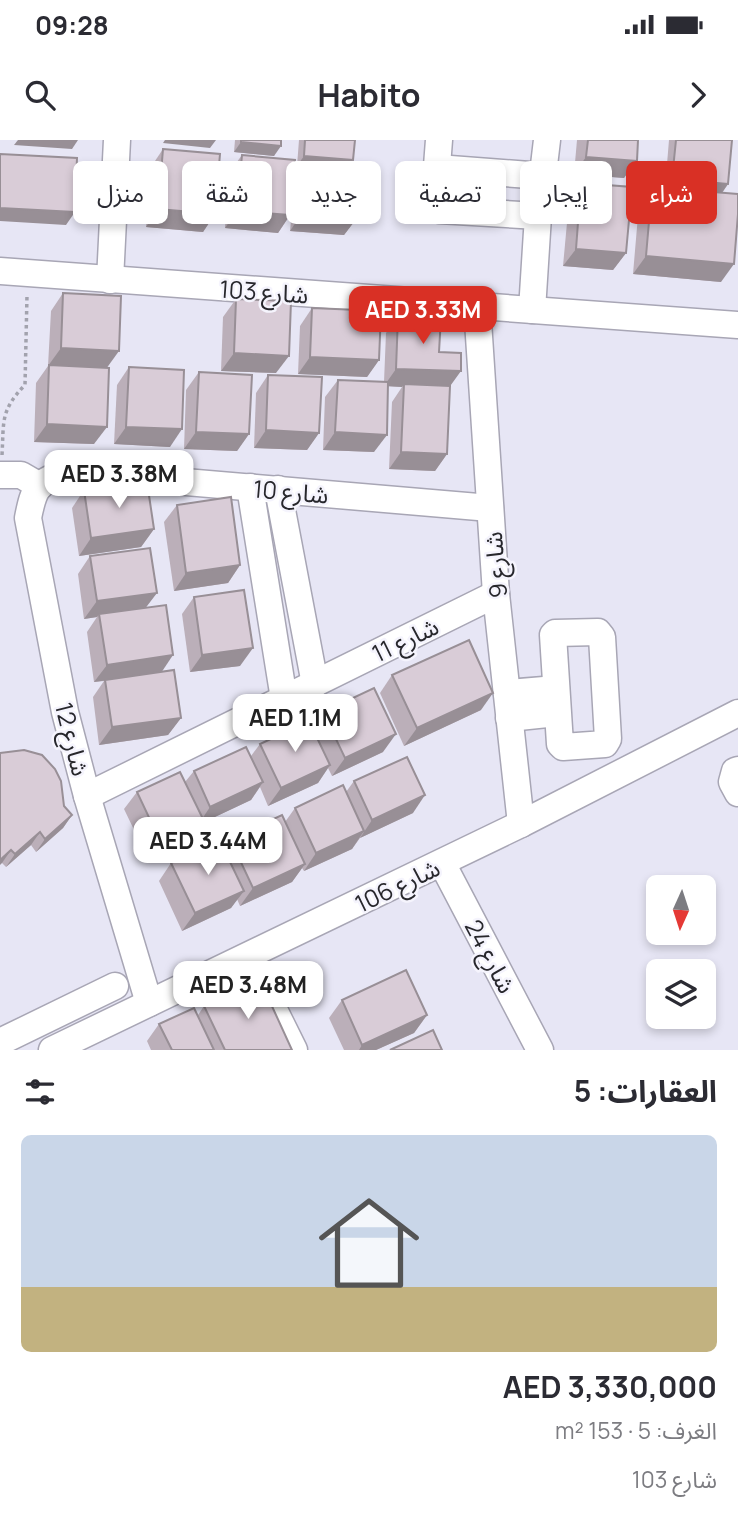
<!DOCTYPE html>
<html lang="ar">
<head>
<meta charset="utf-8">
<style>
	:root { --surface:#fff; --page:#f7f7f7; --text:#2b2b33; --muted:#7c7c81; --line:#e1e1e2; --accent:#d93025 }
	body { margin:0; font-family:Manrope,"Noto Sans Arabic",sans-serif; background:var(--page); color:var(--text); direction:rtl; height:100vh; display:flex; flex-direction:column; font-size:26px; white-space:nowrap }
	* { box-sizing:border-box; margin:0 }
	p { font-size:23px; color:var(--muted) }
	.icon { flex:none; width:38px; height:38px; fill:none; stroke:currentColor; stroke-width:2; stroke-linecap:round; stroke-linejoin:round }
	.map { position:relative; height:910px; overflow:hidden; direction:ltr }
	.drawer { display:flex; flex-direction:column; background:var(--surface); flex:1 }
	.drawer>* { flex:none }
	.top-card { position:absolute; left:21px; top:21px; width:696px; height:63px; direction:rtl; display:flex; gap:14px }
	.needle { width:46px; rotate:183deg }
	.buttons { position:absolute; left:646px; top:735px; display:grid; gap:14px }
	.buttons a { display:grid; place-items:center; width:70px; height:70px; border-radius:10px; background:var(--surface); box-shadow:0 4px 10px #0003; font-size:35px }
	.price { position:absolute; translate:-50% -60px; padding:0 16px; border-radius:14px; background:#fff; color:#222; font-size:23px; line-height:46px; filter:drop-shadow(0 2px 4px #0008) }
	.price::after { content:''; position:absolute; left:50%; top:42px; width:21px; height:16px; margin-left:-10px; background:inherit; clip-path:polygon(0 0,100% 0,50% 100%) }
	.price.selected { background:var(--accent); color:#fff }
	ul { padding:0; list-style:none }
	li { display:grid; align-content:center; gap:14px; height:371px; padding:0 21px }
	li+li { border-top:2px solid var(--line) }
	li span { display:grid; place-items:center; height:217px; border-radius:10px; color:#555 }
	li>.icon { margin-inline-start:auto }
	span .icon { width:126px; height:126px; fill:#fffc; stroke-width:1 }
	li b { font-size:30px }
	h2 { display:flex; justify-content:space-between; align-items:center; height:84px; padding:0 21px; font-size:30px }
	.chip { padding:0 24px; border-radius:10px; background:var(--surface); box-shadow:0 4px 10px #0003; font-size:24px; line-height:63px }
	.chip.selected { background:var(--accent); color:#fff }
	.status { display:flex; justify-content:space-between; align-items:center; height:49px; padding:0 35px; background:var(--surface); direction:ltr }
	.status svg { height:19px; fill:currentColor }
	header { display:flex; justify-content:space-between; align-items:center; height:91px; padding:0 21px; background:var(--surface); font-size:32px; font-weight:700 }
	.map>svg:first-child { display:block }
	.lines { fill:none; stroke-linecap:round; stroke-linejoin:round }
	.minor-casing { stroke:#a8a6b5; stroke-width:29 }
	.path { stroke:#a2a2ad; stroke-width:3.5; stroke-dasharray:3.5 3.5; stroke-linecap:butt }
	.minor { stroke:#fff; stroke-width:26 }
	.wall { fill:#bbafb9 }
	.shaded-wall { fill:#988f96 }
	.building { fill:#d9ccd7; stroke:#988f96; stroke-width:2 }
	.labels { text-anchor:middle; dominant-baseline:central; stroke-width:5; stroke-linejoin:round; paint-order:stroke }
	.street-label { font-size:24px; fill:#27272c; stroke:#f5f4fd }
</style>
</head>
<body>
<div class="status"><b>09:28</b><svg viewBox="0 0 49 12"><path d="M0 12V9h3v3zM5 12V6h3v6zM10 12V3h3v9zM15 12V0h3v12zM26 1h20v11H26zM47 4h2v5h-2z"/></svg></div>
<header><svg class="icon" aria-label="forward" viewBox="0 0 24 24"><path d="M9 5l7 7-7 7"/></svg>Habito<svg class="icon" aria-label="search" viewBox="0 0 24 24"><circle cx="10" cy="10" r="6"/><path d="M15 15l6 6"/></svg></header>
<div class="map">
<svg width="738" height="910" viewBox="0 0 738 910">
	<rect width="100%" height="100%" fill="#e7e6f5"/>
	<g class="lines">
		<defs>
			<g id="minor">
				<path d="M439 0 434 65 439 70 538 76"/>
				<path d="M437 28 543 36"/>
				<path d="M0 131 738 185"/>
				<path d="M110 140 117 0"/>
				<path d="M477 166 496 454 521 684"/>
				<path d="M532 170 538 76 547 0"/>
				<path d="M0 335H21L40 346"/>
				<path d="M250 347 284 559"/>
				<path d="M278 349 315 544"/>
				<path d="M598 492 602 497 608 599 605 604 563 607 560 604 553 495 555 493Z"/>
				<path d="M507 553 556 549"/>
				<path d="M509 578 557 573"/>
				<path d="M738 630 735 631 732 642 738 653"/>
				<path d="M87 656 496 454"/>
				<path d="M442 723 540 910"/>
				<path d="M248 817 294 910"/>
				<path d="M149 863 87 656 65 572 28 378C34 347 37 342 68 332L490 368"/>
				<path d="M0 902 115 846"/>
				<path d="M52 910 521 684 738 573"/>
			</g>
		</defs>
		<!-- minor casing -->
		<use href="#minor" class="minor-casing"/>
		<!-- path -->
		<path class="path" d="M2 315C4 281 0 271 25 245L27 155"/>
		<!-- minor -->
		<use href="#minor" class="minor"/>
	</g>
	<!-- wall -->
	<g class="wall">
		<path d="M235 0H281L274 16 234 12Z"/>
		<path d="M299 0H355L349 26 357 78 344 95 290 91 295 40 304 26H297Z"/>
		<path d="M577 0H638L624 38 574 34Z"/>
		<path d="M669 0H732L728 44 722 53 721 142 633 134 639 64 652 47 665 48Z"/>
		<path d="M163 9 215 74 203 92 146 87 151 27Z"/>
		<path d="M242 15 290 75 278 93 225 88 229 33Z"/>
		<path d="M581 43 626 113 613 130 563 126 569 61Z"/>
		<path d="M63 153 107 227 94 304 34 302 36 243 48 226 51 171Z"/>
		<path d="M236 159 276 233 221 231 223 177Z"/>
		<path d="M312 168 379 220 367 237 298 234 300 186Z"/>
		<path d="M398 176 439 212 450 246 447 314 435 331 389 329 392 262 402 247 388 246 374 312 323 310 325 257 338 240 384 242 386 193Z"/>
		<path d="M129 227 170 307 114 304 117 245Z"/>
		<path d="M199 232 249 294 237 311 184 309 186 250Z"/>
		<path d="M268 235 319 293 307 310 254 308 256 253Z"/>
		<path d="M84 350 154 389 141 407 79 416 72 368Z"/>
		<path d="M177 365 240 425 228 443 174 451 164 382Z"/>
		<path d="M90 416 146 467 161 532 181 578 168 595 99 605 93 557 104 541 94 542 87 492 97 477 84 479 78 434Z"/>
		<path d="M194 457 240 526 190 532 182 474Z"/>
		<path d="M392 535 481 570 404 606 380 553Z"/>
		<path d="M323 572 383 612 332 636 328 628 318 643 268 666 260 647 251 660 204 682 192 701 149 721 124 669 137 652 185 642 194 631 251 616 260 604 312 587Z"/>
		<path d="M0 613 64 666 72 675 63 688 36 712 31 705 6 727 2 723Z"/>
		<path d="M354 641 413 673 360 698 352 709 304 731 302 728 292 742 240 766 237 759 231 768 182 791 159 741 171 723 223 708 230 699 285 682 295 668 346 652Z"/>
		<path d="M342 860 427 875 414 893 376 910H344L329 878Z"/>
		<path d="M204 866 292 910H151L147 901 159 884 198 875Z"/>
	</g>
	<!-- shaded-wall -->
	<g class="shaded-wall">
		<path d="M18 0H78L72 9 14 5Z"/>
		<path d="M165 0H216L210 8 163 3Z"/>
		<path d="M241 2 281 6 274 16 234 12Z"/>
		<path d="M304 16 353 20 346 30 307 22 304 26H297Z"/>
		<path d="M586 17 637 21 624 38 574 34Z"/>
		<path d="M672 39 728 44 721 54 665 49Z"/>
		<path d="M0 68 75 72 66 85 0 81Z"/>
		<path d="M158 69 215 74 203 92 146 87Z"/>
		<path d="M237 71 290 75 278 93 225 88Z"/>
		<path d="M302 73 357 78 344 95 290 91Z"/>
		<path d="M576 109 626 113 613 130 563 126Z"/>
		<path d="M646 116 734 124 721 142 633 134Z"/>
		<path d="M61 208 119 211 106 229 48 226Z"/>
		<path d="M234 213 289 216 276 233 221 231Z"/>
		<path d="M310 217 379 220 367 237 298 234Z"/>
		<path d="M396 229 461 231 448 249 404 244 402 247 384 246Z"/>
		<path d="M47 284 107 287 94 304 34 302Z"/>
		<path d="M126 287 182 289 170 307 114 304Z"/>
		<path d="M266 290 319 293 307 310 254 308Z"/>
		<path d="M196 292 249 294 237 311 184 309Z"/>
		<path d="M335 292 387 295 374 312 323 310Z"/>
		<path d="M401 312 447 314 435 331 389 329Z"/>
		<path d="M154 389 141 407 79 416 91 398Z"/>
		<path d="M240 425 228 443 174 451 186 433Z"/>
		<path d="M157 453 144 470 99 474 97 477 84 479 97 461Z"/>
		<path d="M253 508 240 526 190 532 202 515Z"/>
		<path d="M173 515 161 533 94 542 107 525Z"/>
		<path d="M493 553 481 570 404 606 417 588Z"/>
		<path d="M181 578 168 595 99 605 112 587Z"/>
		<path d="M396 594 383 612 332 636 345 618Z"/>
		<path d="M330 625 318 643 268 666 281 648Z"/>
		<path d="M263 642 251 660 198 685 210 667Z"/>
		<path d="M425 655 413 673 360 698 372 680Z"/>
		<path d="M72 675 63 688 36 712 45 699Z"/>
		<path d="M205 683 192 701 149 721 161 703Z"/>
		<path d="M364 691 352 709 304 731 316 713Z"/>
		<path d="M40 692 31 705 6 727 15 714Z"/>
		<path d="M11 710 2 723 0 725V720Z"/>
		<path d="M305 724 292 742 240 766 253 748Z"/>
		<path d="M244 751 231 768 182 791 195 773Z"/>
		<path d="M427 875 414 893 376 910H359L362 905Z"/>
	</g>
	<!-- building -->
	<g class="building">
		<path d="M241 0H281V6L241 2Z"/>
		<path d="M305 0H355L353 20 304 16Z"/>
		<path d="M588 0H638L637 21 586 17Z"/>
		<path d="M676 0H732L728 44 672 39Z"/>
		<path d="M163 9 220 14 215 74 158 69Z"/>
		<path d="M0 14 77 18 75 72 0 68Z"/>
		<path d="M242 15 295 20 290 75 237 71Z"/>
		<path d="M307 22 361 27 357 78 302 73Z"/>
		<path d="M581 43 632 47 626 113 576 109Z"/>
		<path d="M652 47 738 54V74L734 124 646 116Z"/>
		<path d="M63 153 121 156 119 211 61 208Z"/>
		<path d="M236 159 291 161 289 216 234 213Z"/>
		<path d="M312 168 381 171 379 220 310 217Z"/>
		<path d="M398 176 441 177 439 212 461 213V231L396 229Z"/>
		<path d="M49 225 109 228 107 287 47 284Z"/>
		<path d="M129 227 184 230 182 289 126 287Z"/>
		<path d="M199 232 252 235 249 294 196 292Z"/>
		<path d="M268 235 322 237 319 293 266 290Z"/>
		<path d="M338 240 388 242 387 295 335 292Z"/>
		<path d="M404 244 450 246 447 314 401 312Z"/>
		<path d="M147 342 154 389 91 398 84 350Z"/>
		<path d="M231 357 240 425 186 433 177 365Z"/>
		<path d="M150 408 157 453 97 461 90 416Z"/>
		<path d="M244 450 253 508 202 515 194 457Z"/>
		<path d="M166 465 173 515 107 525 99 474Z"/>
		<path d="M469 500 493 553 417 588 392 535Z"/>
		<path d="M174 530 181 578 112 587 105 540Z"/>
		<path d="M374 548 396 594 345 618 323 572Z"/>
		<path d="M309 581 330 625 281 648 260 604Z"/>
		<path d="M246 607 263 642 210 667 194 631Z"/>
		<path d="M24 610 42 615 55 629 61 641 64 666 72 675 45 699 40 692 15 714 11 710 0 720V613Z"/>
		<path d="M407 617 425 655 372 680 354 641Z"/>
		<path d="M180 632 205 683 161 703 137 652Z"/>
		<path d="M343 645 364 691 316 713 295 668Z"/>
		<path d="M282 675 305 724 253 748 230 699Z"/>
		<path d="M220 701 244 751 195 773 171 723Z"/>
		<path d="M406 830 427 875 362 905 342 860Z"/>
		<path d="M260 840 292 910H225L204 866Z"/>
		<path d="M194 868 214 910H172L159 884Z"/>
		<path d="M433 890 442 910H390Z"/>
	</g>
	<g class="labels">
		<!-- street labels -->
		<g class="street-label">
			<text transform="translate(264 151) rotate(4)">شارع 103</text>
			<text transform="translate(291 351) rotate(5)">شارع 10</text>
			<text transform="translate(495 425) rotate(-95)">شارع 9</text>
			<text transform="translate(405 499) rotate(-26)">شارع 11</text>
			<text transform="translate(73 599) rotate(76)">شارع 12</text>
			<text transform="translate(397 745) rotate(-26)">شارع 106</text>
			<text transform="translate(491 816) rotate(62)">شارع 24</text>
		</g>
	</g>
</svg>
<div class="buttons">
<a><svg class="needle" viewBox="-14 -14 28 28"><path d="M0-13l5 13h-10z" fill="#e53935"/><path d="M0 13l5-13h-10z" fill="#7c7c81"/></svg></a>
<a><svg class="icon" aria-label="layers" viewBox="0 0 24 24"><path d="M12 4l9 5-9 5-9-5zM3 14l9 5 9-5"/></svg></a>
</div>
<b class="price selected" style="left:423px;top:206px">AED 3.33M</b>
<b class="price" style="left:119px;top:370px">AED 3.38M</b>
<b class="price" style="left:295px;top:614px">AED 1.1M</b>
<b class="price" style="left:208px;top:737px">AED 3.44M</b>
<b class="price" style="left:248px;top:881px">AED 3.48M</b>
<div class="top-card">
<a class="chip selected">شراء</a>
<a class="chip">إيجار</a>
<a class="chip">تصفية</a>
<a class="chip">جديد</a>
<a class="chip">شقة</a>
<a class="chip">منزل</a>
</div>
</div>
<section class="drawer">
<h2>العقارات: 5<svg class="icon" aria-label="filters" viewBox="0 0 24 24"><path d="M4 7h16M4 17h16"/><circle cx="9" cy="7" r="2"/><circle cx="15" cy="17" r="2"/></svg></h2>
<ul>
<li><span style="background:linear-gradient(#c9d6e8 70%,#c2b280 0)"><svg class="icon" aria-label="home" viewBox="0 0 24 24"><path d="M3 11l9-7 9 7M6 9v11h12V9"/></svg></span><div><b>AED 3,330,000</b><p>الغرف: 5 · 153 m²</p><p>شارع 103</p></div></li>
</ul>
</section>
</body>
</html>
